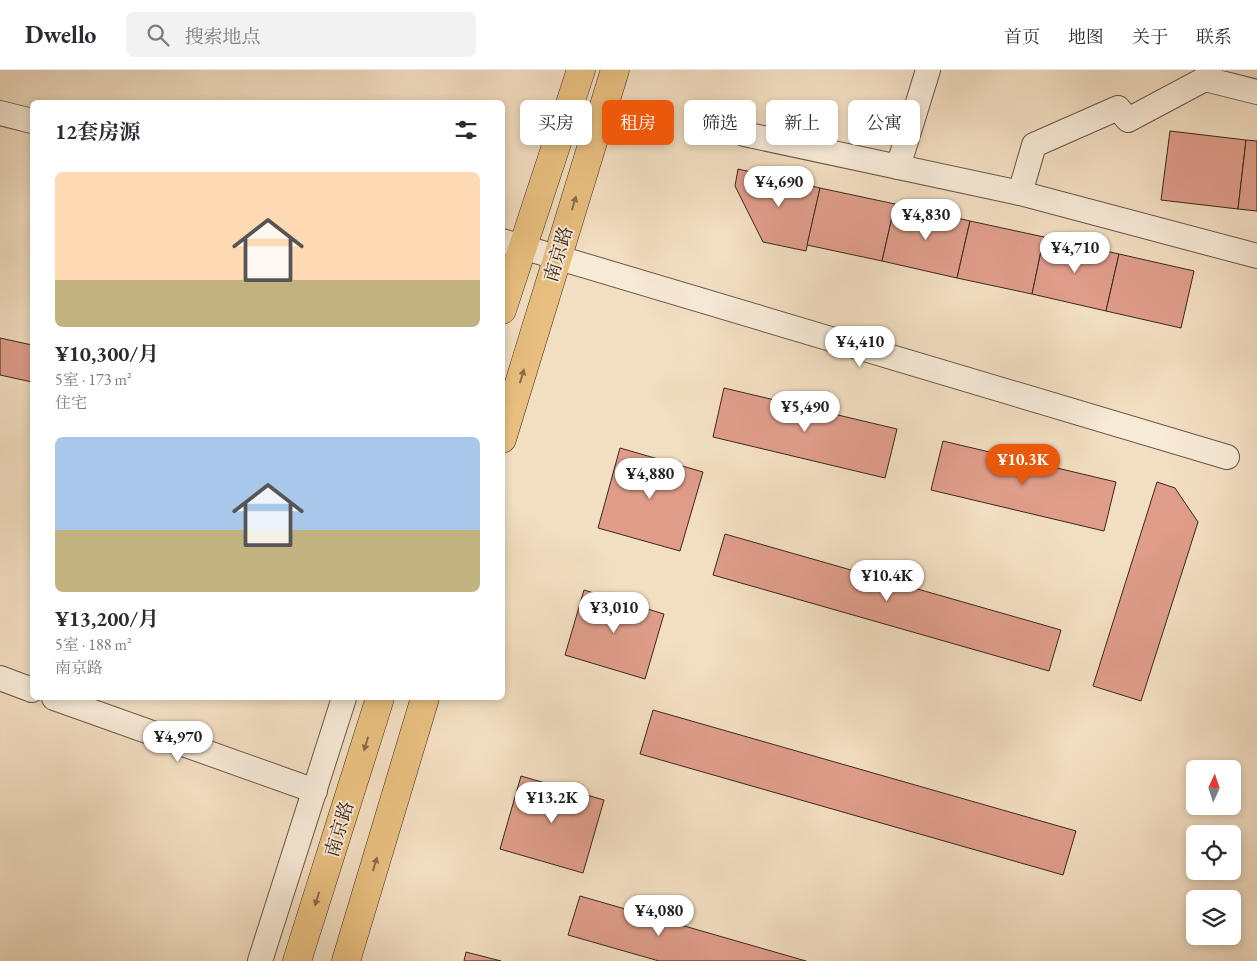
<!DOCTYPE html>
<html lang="zh">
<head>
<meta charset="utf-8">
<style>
	:root { --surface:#fff; --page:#f2f2f3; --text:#2b2b33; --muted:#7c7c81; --line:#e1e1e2; --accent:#ea580c }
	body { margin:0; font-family:"EB Garamond","Noto Serif SC",serif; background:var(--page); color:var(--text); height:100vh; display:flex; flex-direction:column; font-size:19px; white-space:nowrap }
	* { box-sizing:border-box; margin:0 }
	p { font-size:16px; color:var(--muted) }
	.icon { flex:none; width:28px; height:28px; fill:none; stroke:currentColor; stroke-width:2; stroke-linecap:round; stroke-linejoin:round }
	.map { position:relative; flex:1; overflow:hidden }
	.side { position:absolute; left:30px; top:30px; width:475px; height:600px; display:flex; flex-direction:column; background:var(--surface); border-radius:8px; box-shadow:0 2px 8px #0003 }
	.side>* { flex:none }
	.guide { position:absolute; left:520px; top:30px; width:475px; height:45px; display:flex; gap:10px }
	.needle { width:32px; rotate:3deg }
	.fabs { position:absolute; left:1186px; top:690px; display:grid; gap:10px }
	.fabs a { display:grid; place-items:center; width:55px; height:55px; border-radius:8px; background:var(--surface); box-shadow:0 2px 8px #0003; font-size:25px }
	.price { position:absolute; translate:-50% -42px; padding:0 11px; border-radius:18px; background:#fff; color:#222; font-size:16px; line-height:32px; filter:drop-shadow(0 1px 2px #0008) }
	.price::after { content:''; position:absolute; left:50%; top:30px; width:15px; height:11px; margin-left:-8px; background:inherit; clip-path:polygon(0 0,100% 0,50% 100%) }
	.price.on { background:var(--accent); color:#fff }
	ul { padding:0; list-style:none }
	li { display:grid; align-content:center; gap:10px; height:265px; padding:0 25px }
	li span { display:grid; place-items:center; height:155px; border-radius:8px; color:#555 }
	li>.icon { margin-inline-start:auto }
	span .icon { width:90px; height:90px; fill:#fffc; stroke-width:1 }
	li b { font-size:21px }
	h2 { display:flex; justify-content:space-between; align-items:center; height:60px; padding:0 25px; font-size:21px }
	.pill { padding:0 18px; border-radius:8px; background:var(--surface); box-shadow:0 2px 8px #0003; font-size:18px; line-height:45px }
	.pill.on { background:var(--accent); color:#fff }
	header { display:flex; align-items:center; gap:30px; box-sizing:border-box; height:70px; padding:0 25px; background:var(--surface); border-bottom:1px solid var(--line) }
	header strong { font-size:24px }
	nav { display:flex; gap:28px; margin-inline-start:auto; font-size:18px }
	.search { width:350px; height:45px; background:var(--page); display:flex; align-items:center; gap:12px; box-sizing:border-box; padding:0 18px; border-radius:8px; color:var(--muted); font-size:19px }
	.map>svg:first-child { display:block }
	.building { fill:#df9d8a; stroke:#3b281d }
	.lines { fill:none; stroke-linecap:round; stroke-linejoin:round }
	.street-casing { stroke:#695646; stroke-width:26 }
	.primary-casing { stroke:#3b281d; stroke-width:29 }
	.street { stroke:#f7ead7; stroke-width:24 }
	.primary { stroke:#e9bf80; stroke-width:28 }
	.oneway { fill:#896c4a }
	.labels { text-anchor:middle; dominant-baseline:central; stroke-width:4; stroke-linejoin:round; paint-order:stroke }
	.street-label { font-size:19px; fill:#3b281d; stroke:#f7ead7 }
</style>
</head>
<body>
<header>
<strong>Dwello</strong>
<div class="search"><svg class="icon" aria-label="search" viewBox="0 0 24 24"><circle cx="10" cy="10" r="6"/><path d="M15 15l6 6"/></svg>搜索地点</div>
<nav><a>首页</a><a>地图</a><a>关于</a><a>联系</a></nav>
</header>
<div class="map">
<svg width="1257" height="891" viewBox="0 0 1257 891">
	<rect width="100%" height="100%" fill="#f2dec1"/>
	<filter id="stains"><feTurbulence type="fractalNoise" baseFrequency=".004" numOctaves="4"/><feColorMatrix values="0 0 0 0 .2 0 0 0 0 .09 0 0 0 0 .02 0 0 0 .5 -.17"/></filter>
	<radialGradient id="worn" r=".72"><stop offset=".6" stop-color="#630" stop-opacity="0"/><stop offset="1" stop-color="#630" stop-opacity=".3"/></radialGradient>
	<!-- building -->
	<g class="building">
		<path d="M1170 61 1246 70 1238 139 1161 130Z"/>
		<path d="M1246 70 1257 71V141L1238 139Z"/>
		<path d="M738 99 820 118 806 181 763 172 735 116Z"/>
		<path d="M820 118 895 134 882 191 807 175Z"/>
		<path d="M895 134 970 151 957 208 882 191Z"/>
		<path d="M970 151 1044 167 1032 224 957 208Z"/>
		<path d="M1044 167 1119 184 1106 241 1032 224Z"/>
		<path d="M1119 184 1194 201 1181 258 1106 241Z"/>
		<path d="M0 268 32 275V312L0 305Z"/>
		<path d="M724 318 897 359 885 408 713 367Z"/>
		<path d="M943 371 1116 412 1104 461 931 420Z"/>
		<path d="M620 378 703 402 680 481 598 458Z"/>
		<path d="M1157 412 1175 418 1198 452 1141 631 1093 616Z"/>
		<path d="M725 464 1061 560 1049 601 713 505Z"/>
		<path d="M584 520 664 544 645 609 565 585Z"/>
		<path d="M653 640 1076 761 1063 805 640 684Z"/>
		<path d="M521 706 604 730 583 803 500 779Z"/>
		<path d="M580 826 806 891H659L568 865Z"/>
		<path d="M466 882 501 891H464Z"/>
	</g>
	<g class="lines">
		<defs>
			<g id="street">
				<path d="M1210 0 1205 9 1257 22"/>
				<path d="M0 43 32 51"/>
				<path d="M744 64 1020 123 1257 186"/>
				<path d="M898 97 928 0"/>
				<path d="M1020 123 1034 75 1118 38 1128 50 1205 9"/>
				<path d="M502 171 1227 387"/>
				<path d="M0 608 32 620"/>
				<path d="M54 628 315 721"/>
				<path d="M260 891 344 628"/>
			</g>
			<g id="primary">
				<path d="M502 240 581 0"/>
				<path d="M502 369 615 0"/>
				<path d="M297 891 380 628"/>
				<path d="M346 891 425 628"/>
			</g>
		</defs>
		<!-- street casing -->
		<use href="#street" class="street-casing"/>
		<!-- primary casing -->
		<use href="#primary" class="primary-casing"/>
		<!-- street -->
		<use href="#street" class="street"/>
		<!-- primary -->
		<use href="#primary" class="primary"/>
	</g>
	<!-- one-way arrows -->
	<defs><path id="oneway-solid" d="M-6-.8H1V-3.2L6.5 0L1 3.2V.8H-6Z" transform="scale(1.25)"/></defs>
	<g class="oneway">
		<use href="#oneway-solid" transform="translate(574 133) rotate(-73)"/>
		<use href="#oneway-solid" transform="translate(522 306) rotate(-73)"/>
		<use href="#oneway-solid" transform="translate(366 674) rotate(107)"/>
		<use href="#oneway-solid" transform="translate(375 794) rotate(-73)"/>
		<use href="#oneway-solid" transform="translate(317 829) rotate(107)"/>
	</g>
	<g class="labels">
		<!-- street labels -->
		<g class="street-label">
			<text transform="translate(558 184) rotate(-73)">南京路</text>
			<text transform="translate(339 759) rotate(-73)">南京路</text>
		</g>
	</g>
	<rect width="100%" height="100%" filter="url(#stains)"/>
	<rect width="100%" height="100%" fill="url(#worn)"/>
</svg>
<div class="fabs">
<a><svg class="needle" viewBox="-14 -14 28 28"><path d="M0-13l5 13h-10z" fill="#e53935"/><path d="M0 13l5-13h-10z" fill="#7c7c81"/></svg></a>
<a><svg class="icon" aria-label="locate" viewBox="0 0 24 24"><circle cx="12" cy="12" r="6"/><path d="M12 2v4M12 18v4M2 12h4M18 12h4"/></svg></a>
<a><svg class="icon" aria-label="layers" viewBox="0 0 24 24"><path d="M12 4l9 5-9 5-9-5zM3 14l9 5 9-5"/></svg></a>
</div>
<b class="price" style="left:779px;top:138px">¥4,690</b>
<b class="price" style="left:926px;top:171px">¥4,830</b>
<b class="price" style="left:1075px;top:204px">¥4,710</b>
<b class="price" style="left:860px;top:298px">¥4,410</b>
<b class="price" style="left:805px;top:363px">¥5,490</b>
<b class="price on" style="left:1023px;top:416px">¥10.3K</b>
<b class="price" style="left:650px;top:430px">¥4,880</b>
<b class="price" style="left:887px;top:532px">¥10.4K</b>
<b class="price" style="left:614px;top:564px">¥3,010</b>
<b class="price" style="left:178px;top:693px">¥4,970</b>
<b class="price" style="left:552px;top:754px">¥13.2K</b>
<b class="price" style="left:659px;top:867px">¥4,080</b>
<div class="guide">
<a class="pill">买房</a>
<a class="pill on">租房</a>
<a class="pill">筛选</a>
<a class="pill">新上</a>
<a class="pill">公寓</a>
</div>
<section class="side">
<h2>12套房源<svg class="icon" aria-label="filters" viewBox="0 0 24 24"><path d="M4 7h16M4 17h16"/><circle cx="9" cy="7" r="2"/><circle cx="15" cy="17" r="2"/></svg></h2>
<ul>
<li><span style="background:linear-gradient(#ffd9b3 70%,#c2b280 0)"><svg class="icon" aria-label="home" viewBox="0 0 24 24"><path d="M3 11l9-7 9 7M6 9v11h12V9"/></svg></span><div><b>¥10,300/月</b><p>5室 · 173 m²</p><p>住宅</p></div></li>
<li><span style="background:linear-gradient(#a9c7e8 60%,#c2b280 0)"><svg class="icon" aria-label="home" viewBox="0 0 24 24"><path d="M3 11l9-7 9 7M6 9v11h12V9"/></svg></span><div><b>¥13,200/月</b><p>5室 · 188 m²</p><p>南京路</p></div></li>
</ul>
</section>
</div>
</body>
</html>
